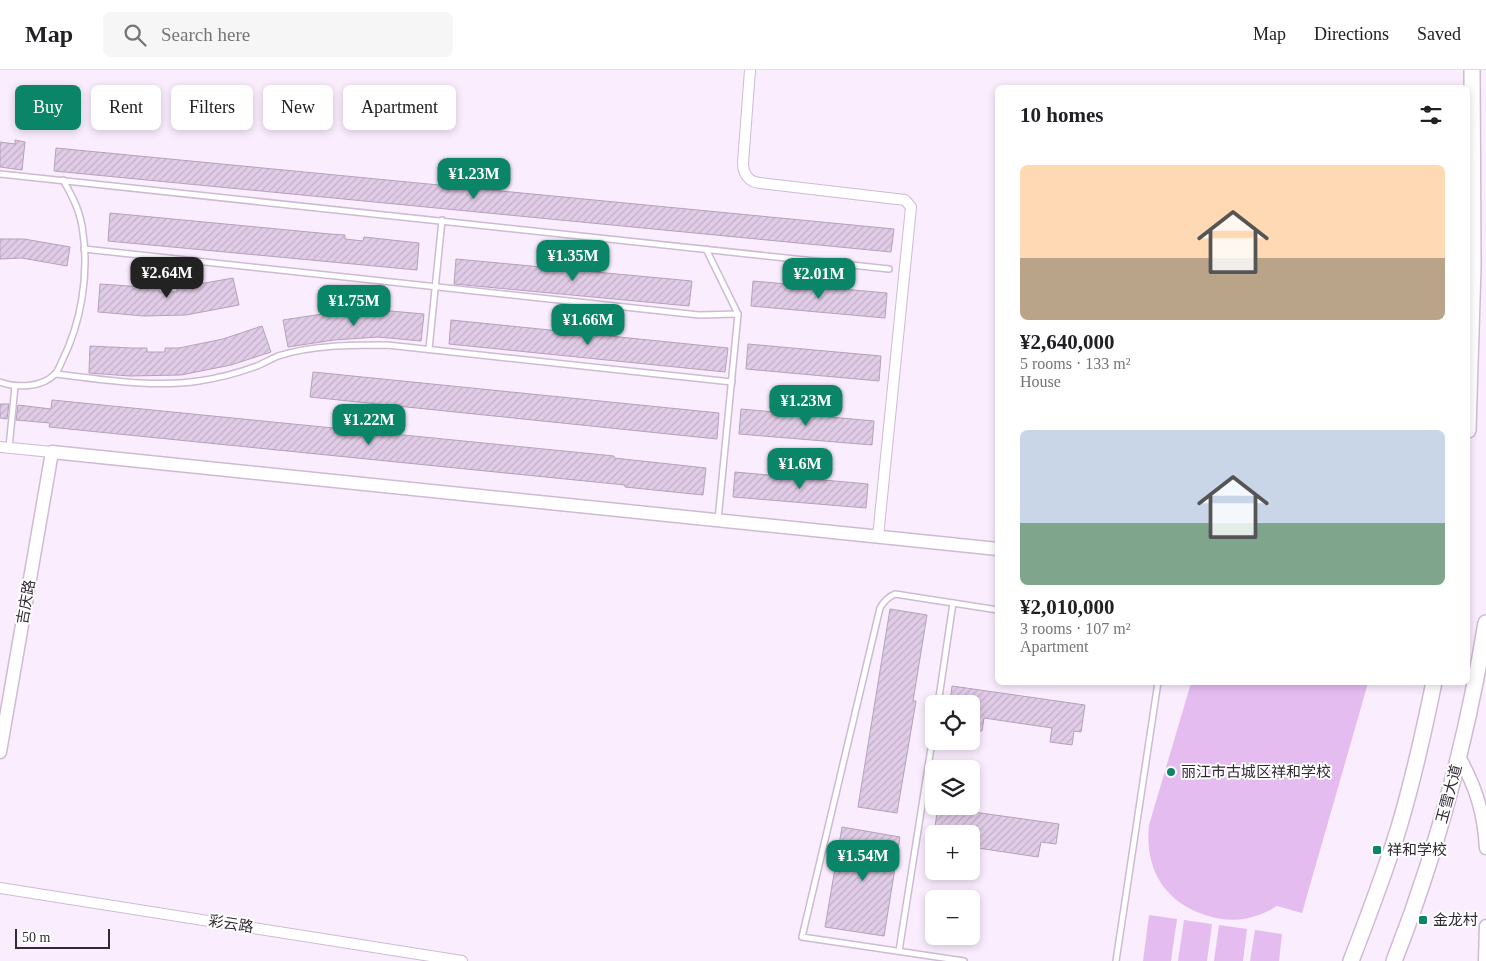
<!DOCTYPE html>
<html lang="en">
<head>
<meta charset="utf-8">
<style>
	:root { --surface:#fff; --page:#f6f6f6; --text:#202124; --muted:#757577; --line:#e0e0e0; --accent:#0a8567 }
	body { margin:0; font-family:"Times New Roman","Noto Sans SC",serif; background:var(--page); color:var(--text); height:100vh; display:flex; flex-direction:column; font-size:19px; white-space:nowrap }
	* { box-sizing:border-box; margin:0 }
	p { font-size:16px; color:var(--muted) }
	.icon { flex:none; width:28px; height:28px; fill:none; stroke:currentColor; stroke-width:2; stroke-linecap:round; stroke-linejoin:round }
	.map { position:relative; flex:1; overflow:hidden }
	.side { position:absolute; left:995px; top:15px; width:475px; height:600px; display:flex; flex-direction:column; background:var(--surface); border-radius:8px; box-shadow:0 2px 8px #0003 }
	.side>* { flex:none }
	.guide { position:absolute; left:15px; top:15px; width:475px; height:45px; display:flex; gap:10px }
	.tools { position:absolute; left:925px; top:625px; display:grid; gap:10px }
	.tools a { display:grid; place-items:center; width:55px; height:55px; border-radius:8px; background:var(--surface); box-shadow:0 2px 8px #0003; font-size:25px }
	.scale { position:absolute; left:15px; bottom:12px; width:95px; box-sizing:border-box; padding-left:5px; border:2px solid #312933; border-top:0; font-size:14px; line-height:18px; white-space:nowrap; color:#312933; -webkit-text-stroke:4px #fff; paint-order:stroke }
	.price { position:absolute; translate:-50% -42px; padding:0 11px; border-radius:10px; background:var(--accent); color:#fff; font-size:16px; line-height:32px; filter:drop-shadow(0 1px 2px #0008) }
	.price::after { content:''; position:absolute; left:50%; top:30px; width:15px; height:11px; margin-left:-8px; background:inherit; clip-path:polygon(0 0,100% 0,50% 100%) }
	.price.current { background:#222; color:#fff }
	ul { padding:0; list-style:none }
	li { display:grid; align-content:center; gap:10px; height:265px; padding:0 25px }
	li span { display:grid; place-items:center; height:155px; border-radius:8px; color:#555 }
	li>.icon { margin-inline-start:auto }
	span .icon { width:90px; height:90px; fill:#fffc; stroke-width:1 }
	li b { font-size:21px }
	h2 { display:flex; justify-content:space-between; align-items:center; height:60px; padding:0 25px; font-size:21px }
	.chip { padding:0 18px; border-radius:8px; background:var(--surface); box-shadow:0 2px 8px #0003; font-size:18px; line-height:45px }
	.chip.current { background:var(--accent); color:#fff }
	header { display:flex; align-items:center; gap:30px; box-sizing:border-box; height:70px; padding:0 25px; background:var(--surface); border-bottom:1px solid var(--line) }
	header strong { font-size:24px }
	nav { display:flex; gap:28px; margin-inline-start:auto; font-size:18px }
	.search { width:350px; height:45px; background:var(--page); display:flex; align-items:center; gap:12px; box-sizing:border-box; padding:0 18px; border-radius:8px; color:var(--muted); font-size:19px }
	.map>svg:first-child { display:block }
	.grass { fill:#e5bcf0 }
	.building { fill:url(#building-hatch); stroke:#b5a1bb }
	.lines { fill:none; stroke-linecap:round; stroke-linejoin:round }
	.service-casing { stroke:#cfbad4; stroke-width:8 }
	.minor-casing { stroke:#cfbad4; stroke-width:12 }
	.tertiary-casing { stroke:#cfbad4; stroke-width:15 }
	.secondary-casing { stroke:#cfbad4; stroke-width:18 }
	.service { stroke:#fff; stroke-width:5 }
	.minor { stroke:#fff; stroke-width:10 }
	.tertiary { stroke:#fff; stroke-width:12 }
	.secondary { stroke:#fff; stroke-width:15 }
	.poi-dot { fill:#0a8567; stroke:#fff; stroke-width:2 }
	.labels { text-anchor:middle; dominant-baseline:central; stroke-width:4; stroke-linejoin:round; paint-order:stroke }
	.street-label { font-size:15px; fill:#312933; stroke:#fff }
	.poi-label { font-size:15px; fill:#312933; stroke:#fff; text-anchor:start }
</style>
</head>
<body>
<header>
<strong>Map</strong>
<div class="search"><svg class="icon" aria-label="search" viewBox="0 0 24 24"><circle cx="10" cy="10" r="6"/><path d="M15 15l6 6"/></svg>Search here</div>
<nav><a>Map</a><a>Directions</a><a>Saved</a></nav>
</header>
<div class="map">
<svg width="1486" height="891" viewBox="0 0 1486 891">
	<defs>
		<pattern id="building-hatch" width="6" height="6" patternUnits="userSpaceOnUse" patternTransform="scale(1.25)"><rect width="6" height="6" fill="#e1cce7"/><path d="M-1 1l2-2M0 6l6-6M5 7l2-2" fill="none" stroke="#c2afc7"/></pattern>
	</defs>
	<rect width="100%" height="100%" fill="#faedfe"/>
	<!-- grass -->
	<g class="grass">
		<path d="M1191 613H1368L1302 843 1277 836C1251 852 1225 854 1197 842 1160 826 1145 794 1149 755Z"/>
		<path d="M1149 845 1177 849 1171 891H1143Z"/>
		<path d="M1184 850 1212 854 1207 891H1178Z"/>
		<path d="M1219 855 1247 859 1243 891H1214Z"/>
		<path d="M1255 860 1282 864 1279 891H1250Z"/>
	</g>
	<!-- building -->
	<g class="building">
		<path d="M15 70 25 72 22 100 0 97V72L15 74Z"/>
		<path d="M56 78 894 159 891 182 54 101Z"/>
		<path d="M110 143 330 164 345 165V169L363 171 364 167 419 173 417 200 108 171Z"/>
		<path d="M0 169H24L70 177 67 196 22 188 0 189Z"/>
		<path d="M456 189 692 211 689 236 454 214Z"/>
		<path d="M233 208 239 235 186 245 144 246 98 242 100 214 159 218V222H177V218L194 217V215Z"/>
		<path d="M753 211 887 223 885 248 751 236Z"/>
		<path d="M379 240 424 244 421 271 378 267 334 270 288 277 283 250 336 242Z"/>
		<path d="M451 250 728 278 725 302 449 274Z"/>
		<path d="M262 256 271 282 231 295 181 305 130 306 89 303 90 276 131 278H147V282H165V278H179L223 269Z"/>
		<path d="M748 274 881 286 879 311 746 299Z"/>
		<path d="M313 302 719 343 717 369 310 327Z"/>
		<path d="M52 330 614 386V388L706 398 703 425 625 417V415L49 357 50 353 16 350 18 335 51 339Z"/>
		<path d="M0 334H9L7 349 0 348Z"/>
		<path d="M741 339 874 351 872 375 739 364Z"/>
		<path d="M735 402 868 414 866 438 733 427Z"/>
		<path d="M890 539 927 545 913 631H916L897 743 858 737Z"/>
		<path d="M952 616 1085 635 1081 662 1074 661 1072 675 1050 672 1052 658 984 648 982 661 971 659V634H950Z"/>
		<path d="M938 737 1059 754 1056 774 1041 772 1038 787 971 777V764H952V759L935 756Z"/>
		<path d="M842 757 900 767 884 866 825 857Z"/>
	</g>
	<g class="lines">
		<defs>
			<g id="service">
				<path d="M0 104 889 199"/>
				<path d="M84 179 699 245 738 244"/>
				<path d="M706 179 738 244 718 450"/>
				<path d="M429 279 442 150"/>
				<path d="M55 304C102 309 151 318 199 311 219 308 238 303 257 296 264 293 271 289 278 286 312 275 352 275 387 275L732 312"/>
				<path d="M0 312C16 318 42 318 55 304 58 301 60 295 62 291 81 253 89 206 83 163 81 143 73 127 63 110"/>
				<path d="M9 378 15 316"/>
				<path d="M938 634 953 533"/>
				<path d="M899 881 934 659"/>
				<path d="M964 891 802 867 880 538C884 531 888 527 895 524L998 540"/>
				<path d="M1116 891 1158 612"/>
			</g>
			<g id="minor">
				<path d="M750 0 743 93C743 104 749 112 760 113L905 130 911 137 878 467"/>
				<path d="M0 377 52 382"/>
				<path d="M0 818 462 891"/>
			</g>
			<g id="tertiary">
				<path d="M0 682 52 382 998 479"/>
				<path d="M1459 687C1476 717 1484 743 1486 778"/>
				<path d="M1485 891 1486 856"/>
			</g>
			<g id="secondary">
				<path d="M1468 360 1473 196 1472 0"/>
				<path d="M1351 891C1368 847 1385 803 1399 757 1413 710 1424 661 1434 612"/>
				<path d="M1394 891C1437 782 1467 668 1486 553"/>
			</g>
		</defs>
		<!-- service casing -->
		<use href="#service" class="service-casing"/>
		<!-- minor casing -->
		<use href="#minor" class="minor-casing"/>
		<!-- tertiary casing -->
		<use href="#tertiary" class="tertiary-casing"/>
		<!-- secondary casing -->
		<use href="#secondary" class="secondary-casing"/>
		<!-- service -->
		<use href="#service" class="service"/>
		<!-- minor -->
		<use href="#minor" class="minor"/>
		<!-- tertiary -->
		<use href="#tertiary" class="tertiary"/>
		<!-- secondary -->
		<use href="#secondary" class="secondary"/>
	</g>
	<!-- markers -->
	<g class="poi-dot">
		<circle cx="1171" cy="702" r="5"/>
		<rect x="1372" y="775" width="10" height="10" rx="2.5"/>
		<rect x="1418" y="845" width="10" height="10" rx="2.5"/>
	</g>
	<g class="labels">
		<!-- street labels -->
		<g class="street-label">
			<text transform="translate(26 532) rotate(-80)">吉庆路</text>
			<text transform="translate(1449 724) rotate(-75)">玉雪大道</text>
			<text transform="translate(231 854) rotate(9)">彩云路</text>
		</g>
		<!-- poi labels -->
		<g class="poi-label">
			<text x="1181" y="702">丽江市古城区祥和学校</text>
			<text x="1387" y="780">祥和学校</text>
			<text x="1433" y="850">金龙村</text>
		</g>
	</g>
</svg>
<div class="tools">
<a><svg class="icon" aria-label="locate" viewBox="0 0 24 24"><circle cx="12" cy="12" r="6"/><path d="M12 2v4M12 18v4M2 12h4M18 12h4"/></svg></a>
<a><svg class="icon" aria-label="layers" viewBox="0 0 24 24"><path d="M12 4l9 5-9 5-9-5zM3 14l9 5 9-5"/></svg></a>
<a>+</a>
<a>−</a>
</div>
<div class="scale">50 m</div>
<b class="price" style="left:474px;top:130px">¥1.23M</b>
<b class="price" style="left:573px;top:212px">¥1.35M</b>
<b class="price current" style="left:167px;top:229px">¥2.64M</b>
<b class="price" style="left:819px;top:230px">¥2.01M</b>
<b class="price" style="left:354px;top:257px">¥1.75M</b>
<b class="price" style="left:588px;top:276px">¥1.66M</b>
<b class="price" style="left:806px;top:357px">¥1.23M</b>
<b class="price" style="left:369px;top:376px">¥1.22M</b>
<b class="price" style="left:800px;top:420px">¥1.6M</b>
<b class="price" style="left:863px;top:812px">¥1.54M</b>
<div class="guide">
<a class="chip current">Buy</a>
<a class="chip">Rent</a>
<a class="chip">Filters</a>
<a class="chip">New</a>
<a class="chip">Apartment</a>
</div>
<section class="side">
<h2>10 homes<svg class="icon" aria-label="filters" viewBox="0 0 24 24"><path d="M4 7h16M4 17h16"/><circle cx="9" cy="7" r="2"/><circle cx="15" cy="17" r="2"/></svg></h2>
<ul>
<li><span style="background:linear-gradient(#ffd9b3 60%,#b9a48a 0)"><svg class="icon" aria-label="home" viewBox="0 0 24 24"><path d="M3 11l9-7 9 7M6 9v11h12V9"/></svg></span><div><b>¥2,640,000</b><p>5 rooms · 133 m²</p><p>House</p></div></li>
<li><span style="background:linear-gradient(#c9d6e8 60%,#7fa58c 0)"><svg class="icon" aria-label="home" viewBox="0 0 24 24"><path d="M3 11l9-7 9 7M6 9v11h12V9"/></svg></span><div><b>¥2,010,000</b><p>3 rooms · 107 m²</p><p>Apartment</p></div></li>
</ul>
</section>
</div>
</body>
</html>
